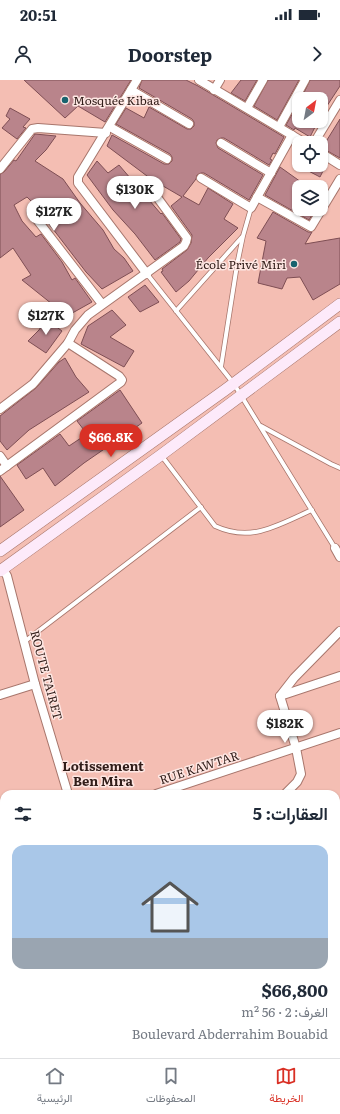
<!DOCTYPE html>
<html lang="ar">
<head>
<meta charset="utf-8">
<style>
	:root { --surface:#fff; --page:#f2f2f3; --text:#1f2937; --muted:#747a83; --line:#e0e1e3; --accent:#d93025 }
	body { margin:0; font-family:Literata,Vazirmatn,serif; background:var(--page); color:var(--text); direction:rtl; height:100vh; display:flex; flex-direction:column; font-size:15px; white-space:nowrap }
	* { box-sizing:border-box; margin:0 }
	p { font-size:13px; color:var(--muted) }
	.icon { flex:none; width:22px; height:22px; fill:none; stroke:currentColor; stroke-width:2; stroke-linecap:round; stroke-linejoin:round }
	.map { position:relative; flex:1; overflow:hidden; direction:ltr }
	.panel { position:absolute; left:0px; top:710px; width:340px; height:268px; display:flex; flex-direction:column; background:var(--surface); border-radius:12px 12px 0 0; box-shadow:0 1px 3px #0004; direction:rtl }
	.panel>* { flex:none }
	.needle { width:26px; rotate:32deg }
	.controls { position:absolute; left:292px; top:12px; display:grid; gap:8px }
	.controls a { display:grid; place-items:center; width:36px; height:36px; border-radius:8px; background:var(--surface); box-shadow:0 1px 3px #0004; font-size:20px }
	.price { position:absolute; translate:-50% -34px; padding:0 9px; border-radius:14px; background:#fff; color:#222; font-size:13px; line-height:26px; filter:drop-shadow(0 1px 2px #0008) }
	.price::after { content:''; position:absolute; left:50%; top:24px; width:12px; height:9px; margin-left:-6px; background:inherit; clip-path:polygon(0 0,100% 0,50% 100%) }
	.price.selected { background:var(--accent); color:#fff }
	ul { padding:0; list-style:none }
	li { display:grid; align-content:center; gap:8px; height:212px; padding:0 12px }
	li+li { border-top:1px solid var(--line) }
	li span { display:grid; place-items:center; height:124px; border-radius:12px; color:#555 }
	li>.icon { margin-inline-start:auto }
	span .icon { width:72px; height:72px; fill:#fffc; stroke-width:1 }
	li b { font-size:17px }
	h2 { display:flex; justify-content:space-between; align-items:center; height:48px; padding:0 12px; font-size:17px }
	.status { display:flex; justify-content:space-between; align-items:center; height:28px; padding:0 20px; background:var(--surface); direction:ltr }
	.status svg { height:11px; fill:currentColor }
	header { display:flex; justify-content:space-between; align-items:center; height:52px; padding:0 12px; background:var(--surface); font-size:18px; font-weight:700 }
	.tab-bar { display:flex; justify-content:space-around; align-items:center; height:56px; border-top:1px solid var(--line); background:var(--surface); font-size:11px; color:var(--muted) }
	.tab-bar a { display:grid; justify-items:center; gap:2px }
	.tab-bar .selected { color:var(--accent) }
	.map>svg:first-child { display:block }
	.building { fill:#b9848b; stroke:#7e4e54 }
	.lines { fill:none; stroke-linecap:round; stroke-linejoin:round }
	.lane-casing { stroke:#a8766c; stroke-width:5.5 }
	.street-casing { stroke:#a8766c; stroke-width:10 }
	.secondary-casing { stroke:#a8766c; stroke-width:12 }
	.lane { stroke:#fff; stroke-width:4 }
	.street { stroke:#fff; stroke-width:8 }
	.secondary { stroke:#fdeafa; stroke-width:11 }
	.poi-dot { fill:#18636f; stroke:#fee7e3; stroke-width:1.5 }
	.labels { text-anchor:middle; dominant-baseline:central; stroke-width:3; stroke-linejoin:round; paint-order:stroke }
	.poi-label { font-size:12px; fill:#311d19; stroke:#fee7e3; text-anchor:start }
	.street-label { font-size:12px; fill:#311d19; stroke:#fee7e3 }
	.neighbourhood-label { font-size:13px; font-weight:bold; fill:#311d19; stroke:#fee7e3 }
</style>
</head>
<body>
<div class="status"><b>20:51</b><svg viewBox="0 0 49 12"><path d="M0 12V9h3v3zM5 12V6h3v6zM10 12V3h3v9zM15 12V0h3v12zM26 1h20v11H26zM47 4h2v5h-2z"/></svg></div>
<header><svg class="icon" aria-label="forward" viewBox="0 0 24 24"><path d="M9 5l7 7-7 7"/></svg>Doorstep<svg class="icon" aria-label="person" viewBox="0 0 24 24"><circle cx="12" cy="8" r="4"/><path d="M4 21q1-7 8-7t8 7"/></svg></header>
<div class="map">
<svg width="340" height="978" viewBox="0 0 340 978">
	<rect width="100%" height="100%" fill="#f4beb3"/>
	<!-- building -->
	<g class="building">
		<path d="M24 0H131L105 42 78 26 65 38Z"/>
		<path d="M142 0H186L198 6 284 57 275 74 273 73 270 79 272 80 269 85 224 58H221L217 60 216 63 218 68 263 95 249 120 204 93H201L197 95 196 99 183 116 199 125 208 108 233 124 224 139 238 148 208 178 189 201 176 212 161 192 163 191 162 189 187 170 191 163 192 155 171 126 182 117 151 99 107 66 112 55 164 84H169L172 81V77L170 74 116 44 126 28 144 38 149 27 187 49H191L194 46V42L192 39 139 8Z"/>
		<path d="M241 0H257L245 21 231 13Z"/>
		<path d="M268 0H299L277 40 254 26Z"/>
		<path d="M310 0H340V6L321 35V19H301Z"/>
		<path d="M299 22V41H318L310 57 295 48 294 50 286 45Z"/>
		<path d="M10 28 30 39 23 47 26 48 17 59 2 48 10 39 6 36Z"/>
		<path d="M340 39V78L322 68Z"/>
		<path d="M35 54 56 56 46 70 35 81 63 99 80 123 103 150 114 169 124 178 133 191 102 209 86 192 33 123 27 117 14 125 22 141 36 157 41 154 62 182 72 200 75 198 92 222 67 236 22 200 31 195 13 168 0 178V94L4 92 14 80 16 81Z"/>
		<path d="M321 80 327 83 320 97 297 85H321Z"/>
		<path d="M97 81 108 93 119 85 161 134 162 133 181 159 180 162 155 180 135 154 113 130 87 95Z"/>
		<path d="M280 87 308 107H299V129H314L315 130 309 140 265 115Z"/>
		<path d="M273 132 308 152H312L305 164 340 158V204L313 220 300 197 287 198 282 209 258 203 266 161 257 158Z"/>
		<path d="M145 205 159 222 140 232 128 217Z"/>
		<path d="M112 230 126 245 110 257 134 271 124 287 81 264 88 246Z"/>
		<path d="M46 239 62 251 46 273 28 261 39 250Z"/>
		<path d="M65 278 76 297 89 312 29 350 7 370 0 361V336L36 308 59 282Z"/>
		<path d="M120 310 142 343 84 383 55 406 43 388 26 399 17 385 60 354 69 366 87 354 77 341Z"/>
		<path d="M0 396 24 430 0 447Z"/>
	</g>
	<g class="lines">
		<defs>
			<g id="lane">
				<path d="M147 194 234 304 335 468"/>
				<path d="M176 231 242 157"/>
				<path d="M221 287 237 185 243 156 251 128"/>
				<path d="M261 346 331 384 340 388"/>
				<path d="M161 375 215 446C252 463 277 445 312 430"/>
				<path d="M24 562 201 427"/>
			</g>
			<g id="street">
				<path d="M137 0 78 97V103L147 194"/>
				<path d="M199 0 305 63"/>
				<path d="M131 10 189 44"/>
				<path d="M214 10 220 0"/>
				<path d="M247 28 263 0"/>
				<path d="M110 47 167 79"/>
				<path d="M279 47 305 0"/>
				<path d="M221 63 271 93"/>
				<path d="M314 63 340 20"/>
				<path d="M321 73 340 85"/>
				<path d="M0 89 32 49 38 48 106 53"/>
				<path d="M201 98 251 128 292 55"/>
				<path d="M257 117 311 147 340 99"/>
				<path d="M31 132 102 224"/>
				<path d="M0 329 33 304 68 263 75 250 88 235 184 166 186 162 187 158 154 113"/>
				<path d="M0 376 7 386"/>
				<path d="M0 391 121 302 122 300 119 296 68 263"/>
				<path d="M335 468 340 477"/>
				<path d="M3 489 7 496 35 604 68 714"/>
				<path d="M0 615 35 604"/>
				<path d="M280 616 340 596"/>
				<path d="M156 714 340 653"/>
				<path d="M285 714 297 702 301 694 296 668 280 616 294 598 340 551"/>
				<path d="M0 729H4"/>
				<path d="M336 750 340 747"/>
				<path d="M0 791 4 789"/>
				<path d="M336 837 340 833"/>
				<path d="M0 847 4 846"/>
				<path d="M0 884 4 905"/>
				<path d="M0 925H4"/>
				<path d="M336 926 340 922"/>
				<path d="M125 974V978"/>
				<path d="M235 974 244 978"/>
			</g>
			<g id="secondary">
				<path d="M0 471 225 310 340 224"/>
				<path d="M0 491 161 375 340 242"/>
			</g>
		</defs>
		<!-- lane casing -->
		<use href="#lane" class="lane-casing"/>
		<!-- street casing -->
		<use href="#street" class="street-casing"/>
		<!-- secondary casing -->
		<use href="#secondary" class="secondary-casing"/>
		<!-- lane -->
		<use href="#lane" class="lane"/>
		<!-- street -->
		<use href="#street" class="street"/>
		<!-- secondary -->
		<use href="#secondary" class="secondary"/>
	</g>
	<!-- markers -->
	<g class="poi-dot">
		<circle cx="65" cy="20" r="4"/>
		<circle cx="294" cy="184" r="4"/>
	</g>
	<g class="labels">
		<!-- poi labels -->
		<g class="poi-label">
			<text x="73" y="20">Mosquée Kibaa</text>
			<text x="286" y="184" text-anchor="end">École Privé Miri</text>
		</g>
		<!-- street labels -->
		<g class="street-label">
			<text transform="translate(47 595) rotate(75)">ROUTE TAIRET</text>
			<text transform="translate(199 687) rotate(-18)">RUE KAWTAR</text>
		</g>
		<!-- neighbourhood labels -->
		<g class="neighbourhood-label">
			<text x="103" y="685">Lotissement<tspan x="103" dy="15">Ben Mira</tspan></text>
		</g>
	</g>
</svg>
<div class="controls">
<a><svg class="needle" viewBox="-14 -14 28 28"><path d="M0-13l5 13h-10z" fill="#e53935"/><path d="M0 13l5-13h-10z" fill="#747a83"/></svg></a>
<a><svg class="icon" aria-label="locate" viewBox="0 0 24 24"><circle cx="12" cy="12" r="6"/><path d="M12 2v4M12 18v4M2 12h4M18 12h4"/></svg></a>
<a><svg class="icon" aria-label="layers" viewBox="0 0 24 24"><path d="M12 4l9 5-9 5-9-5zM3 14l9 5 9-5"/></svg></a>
</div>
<b class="price" style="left:135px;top:130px">$130K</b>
<b class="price" style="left:54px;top:152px">$127K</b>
<b class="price" style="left:46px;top:256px">$127K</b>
<b class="price selected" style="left:111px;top:378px">$66.8K</b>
<b class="price" style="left:285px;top:664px">$182K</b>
<section class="panel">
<h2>العقارات: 5<svg class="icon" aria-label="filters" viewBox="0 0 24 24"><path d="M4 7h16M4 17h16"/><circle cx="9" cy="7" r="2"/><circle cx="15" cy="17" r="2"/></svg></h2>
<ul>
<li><span style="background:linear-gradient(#a9c7e8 75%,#9aa5b1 0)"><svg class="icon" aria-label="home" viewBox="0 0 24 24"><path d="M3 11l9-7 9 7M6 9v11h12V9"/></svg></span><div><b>$66,800</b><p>الغرف: 2 · 56 m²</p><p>Boulevard Abderrahim Bouabid</p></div></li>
</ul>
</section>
</div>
<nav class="tab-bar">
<a class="selected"><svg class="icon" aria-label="map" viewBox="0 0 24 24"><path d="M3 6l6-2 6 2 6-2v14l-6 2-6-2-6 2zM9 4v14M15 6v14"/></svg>الخريطة</a>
<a><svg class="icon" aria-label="saved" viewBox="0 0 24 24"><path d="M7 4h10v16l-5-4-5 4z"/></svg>المحفوظات</a>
<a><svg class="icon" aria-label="home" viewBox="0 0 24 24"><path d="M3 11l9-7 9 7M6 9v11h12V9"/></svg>الرئيسية</a>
</nav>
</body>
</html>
